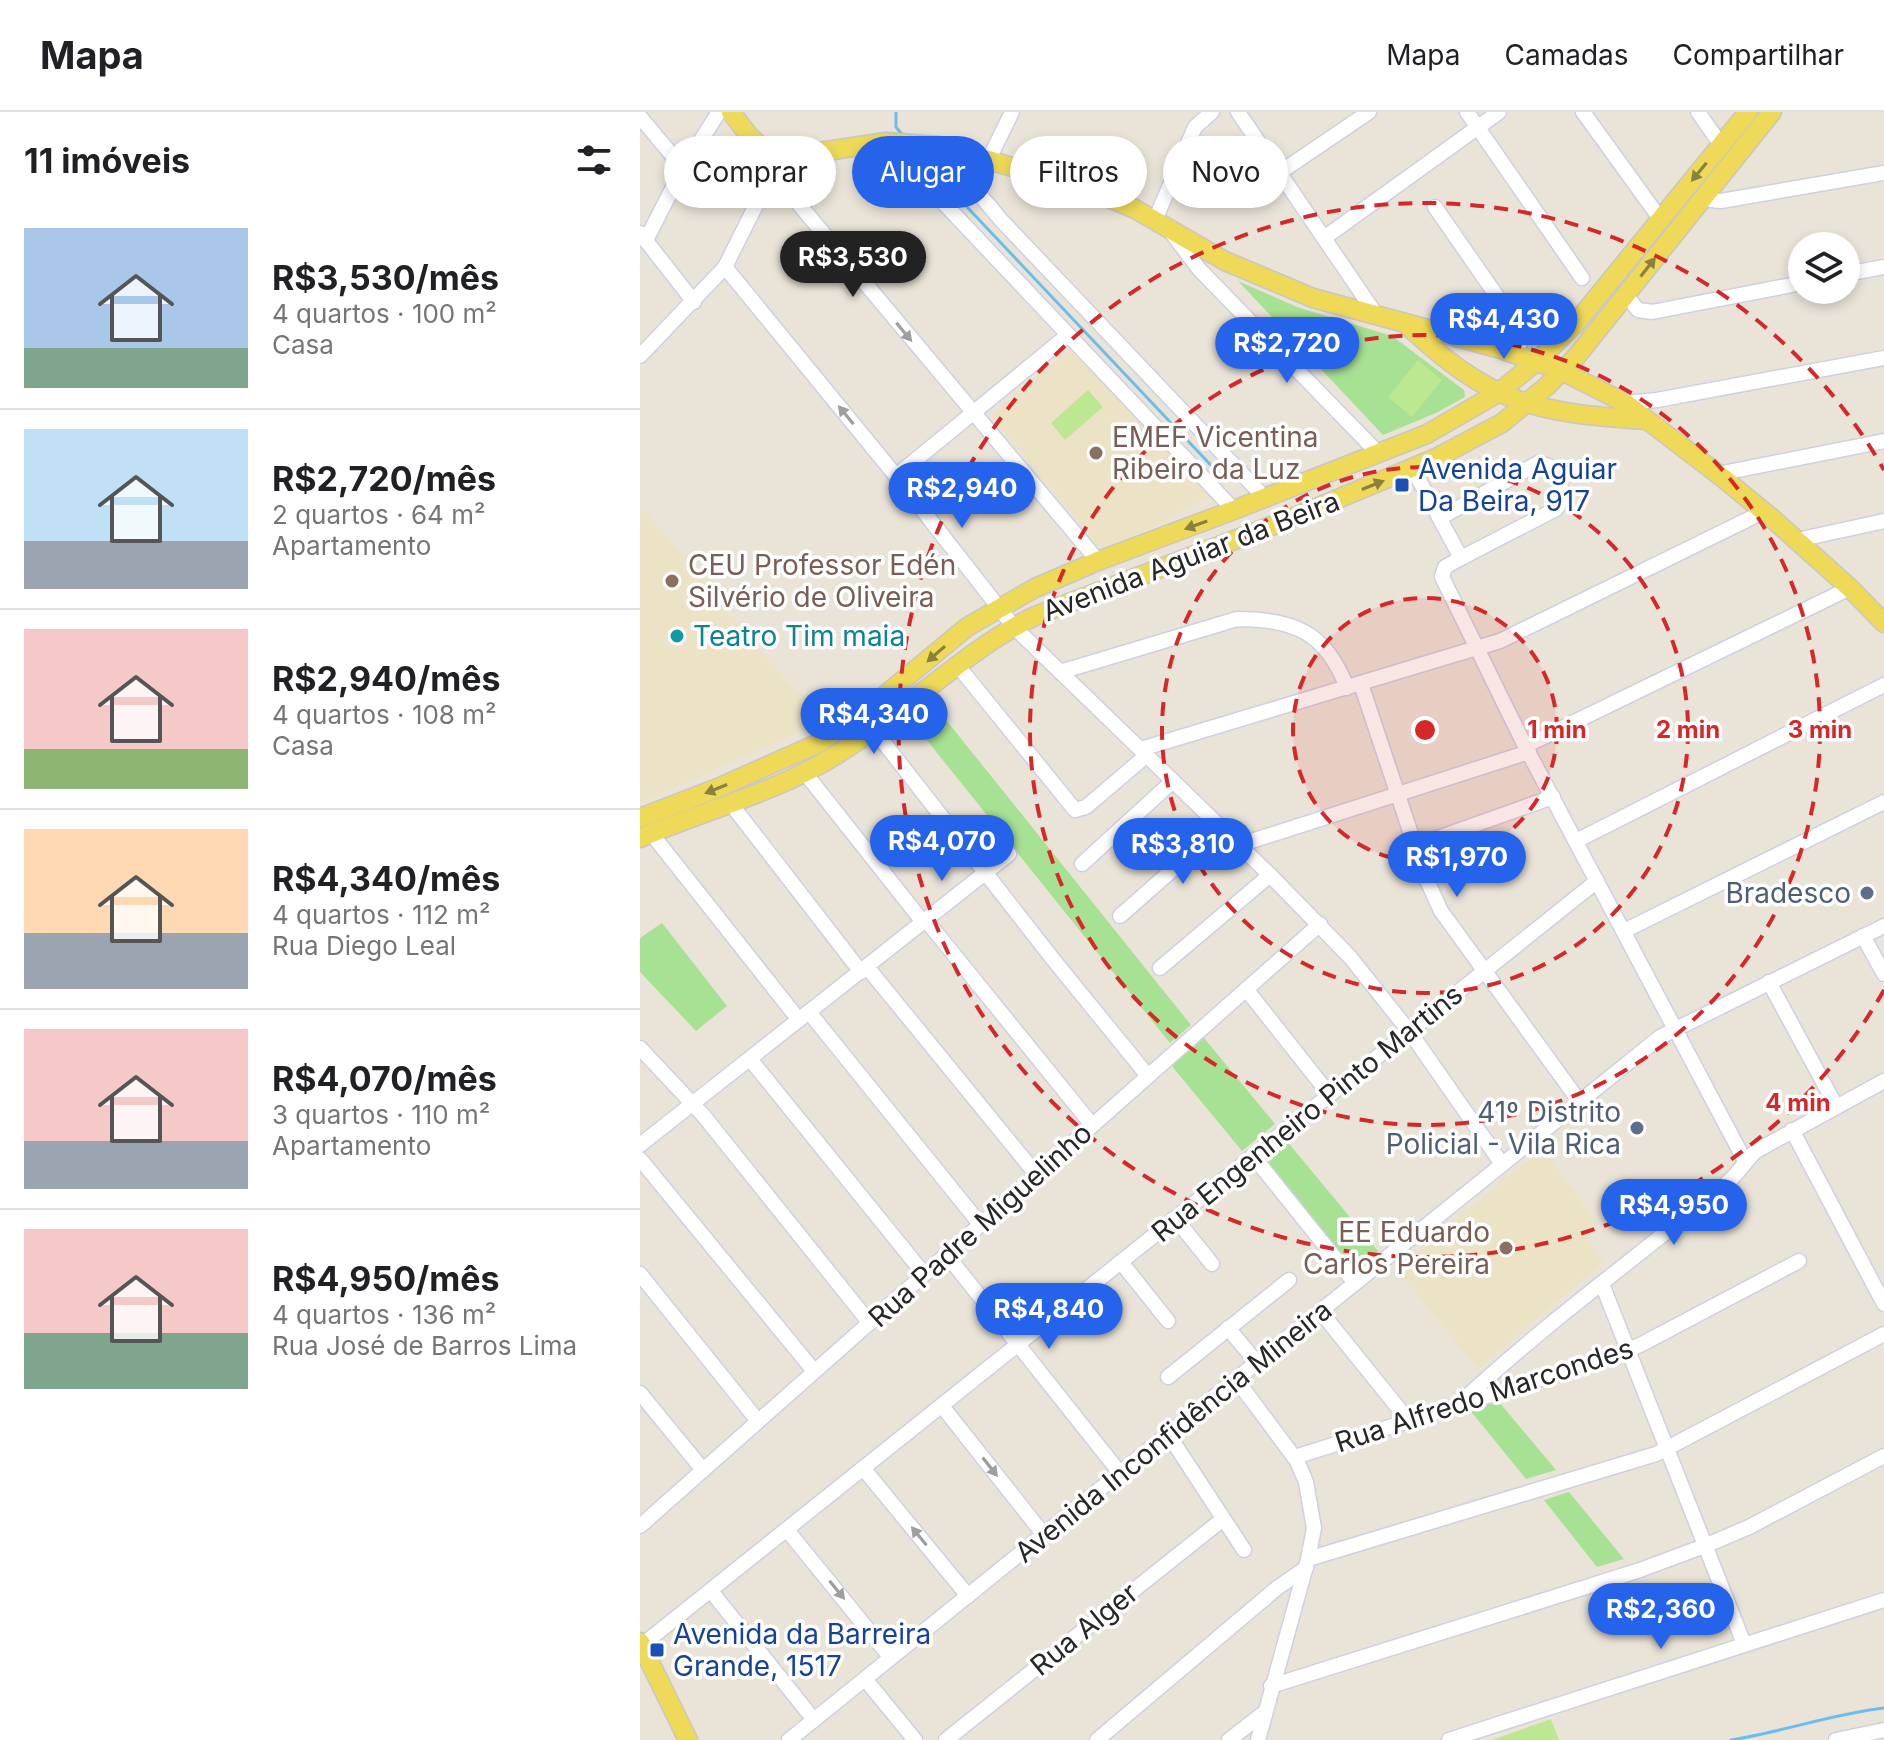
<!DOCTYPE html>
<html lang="pt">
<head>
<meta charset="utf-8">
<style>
	:root { --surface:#fff; --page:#f2f2f2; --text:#202124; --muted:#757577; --line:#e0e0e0; --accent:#2563eb }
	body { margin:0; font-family:Inter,sans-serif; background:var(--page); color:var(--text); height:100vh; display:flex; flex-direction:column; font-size:30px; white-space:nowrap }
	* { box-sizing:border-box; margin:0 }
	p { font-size:26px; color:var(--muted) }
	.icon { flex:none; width:44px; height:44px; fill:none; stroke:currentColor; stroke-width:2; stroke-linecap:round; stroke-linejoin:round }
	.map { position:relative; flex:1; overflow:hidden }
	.drawer { display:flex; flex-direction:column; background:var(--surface); width:640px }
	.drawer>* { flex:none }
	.banner { position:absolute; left:24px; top:24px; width:760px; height:72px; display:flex; gap:16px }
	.controls { position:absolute; left:1148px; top:120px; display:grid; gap:16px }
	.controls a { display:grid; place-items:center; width:72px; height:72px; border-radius:50%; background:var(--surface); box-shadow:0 4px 12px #0003; font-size:40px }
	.price { position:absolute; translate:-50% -68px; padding:0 18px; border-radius:28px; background:var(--accent); color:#fff; font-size:26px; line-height:52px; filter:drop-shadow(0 2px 4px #0008) }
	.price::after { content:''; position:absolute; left:50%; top:48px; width:24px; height:18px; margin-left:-12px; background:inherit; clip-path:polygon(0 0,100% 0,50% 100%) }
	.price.on { background:#222; color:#fff }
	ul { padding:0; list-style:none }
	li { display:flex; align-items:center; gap:24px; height:200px; padding:0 24px }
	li+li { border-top:2px solid var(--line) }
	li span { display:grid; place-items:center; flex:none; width:224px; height:160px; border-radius:0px; color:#555 }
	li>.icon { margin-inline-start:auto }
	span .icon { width:96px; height:96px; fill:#fffc; stroke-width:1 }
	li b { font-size:34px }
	h2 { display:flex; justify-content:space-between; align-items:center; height:96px; padding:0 24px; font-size:34px }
	.chip { padding:0 28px; border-radius:36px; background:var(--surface); box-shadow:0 4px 12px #0003; font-size:28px; line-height:72px }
	.chip.on { background:var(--accent); color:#fff }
	header { display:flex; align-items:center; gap:48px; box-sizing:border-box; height:112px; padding:0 40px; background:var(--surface); border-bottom:2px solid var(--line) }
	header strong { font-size:38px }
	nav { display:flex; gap:44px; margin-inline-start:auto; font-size:28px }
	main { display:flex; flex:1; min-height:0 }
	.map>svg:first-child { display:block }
	.education { fill:#ece3c7 }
	.green { fill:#a7e194 }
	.pitch { fill:#bbe890 }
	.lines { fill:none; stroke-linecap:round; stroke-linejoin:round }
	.stream { stroke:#6bbeec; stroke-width:3 }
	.minor-casing { stroke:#ced0e0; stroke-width:17 }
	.major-casing { stroke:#c7c7c7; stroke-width:21 }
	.minor { stroke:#fff; stroke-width:14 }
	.major { stroke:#eed959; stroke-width:18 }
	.oneway { fill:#8a8040 }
	.oneway2 { fill:#9e9e9e }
	.ring { fill:none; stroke:#d62828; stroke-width:4; stroke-dasharray:14 10 }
	.education-dot { fill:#8d6e63; stroke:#fff; stroke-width:3 }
	.transit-dot { fill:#1a4fb4; stroke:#fff; stroke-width:3 }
	.culture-dot { fill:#0f9aa8; stroke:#fff; stroke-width:3 }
	.service-dot { fill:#5c6f8a; stroke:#fff; stroke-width:3 }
	.labels { text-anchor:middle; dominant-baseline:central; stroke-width:7; stroke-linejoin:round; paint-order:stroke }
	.education-label { font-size:28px; fill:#785e54; stroke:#fff; text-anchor:start }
	.transit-label { font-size:28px; fill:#164399; stroke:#fff; text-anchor:start }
	.street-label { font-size:28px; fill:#272727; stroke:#fff }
	.culture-label { font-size:28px; fill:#0d838f; stroke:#fff; text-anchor:start }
	.service-label { font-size:28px; fill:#4e5e75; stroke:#fff; text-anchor:end }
	.centre { fill:#d62828; stroke:#fff; stroke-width:4 }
	.ring-label { font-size:24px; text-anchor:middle; font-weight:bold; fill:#d62828; stroke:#fff; stroke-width:7; stroke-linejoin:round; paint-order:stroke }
</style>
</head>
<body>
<header>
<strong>Mapa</strong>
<nav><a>Mapa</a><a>Camadas</a><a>Compartilhar</a></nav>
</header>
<main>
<section class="drawer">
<h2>11 imóveis<svg class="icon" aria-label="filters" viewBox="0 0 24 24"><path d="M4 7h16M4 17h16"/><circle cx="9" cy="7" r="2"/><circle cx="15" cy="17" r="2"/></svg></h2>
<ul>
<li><span style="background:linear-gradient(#a9c7e8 75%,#7fa58c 0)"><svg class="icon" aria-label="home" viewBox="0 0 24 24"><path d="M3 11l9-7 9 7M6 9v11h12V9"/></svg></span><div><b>R$3,530/mês</b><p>4 quartos · 100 m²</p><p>Casa</p></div></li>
<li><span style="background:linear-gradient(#bfe0f5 70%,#9aa5b1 0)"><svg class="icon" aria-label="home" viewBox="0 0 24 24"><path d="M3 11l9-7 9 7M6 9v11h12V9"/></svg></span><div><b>R$2,720/mês</b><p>2 quartos · 64 m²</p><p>Apartamento</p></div></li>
<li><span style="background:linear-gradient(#f6c9c9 75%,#8fb573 0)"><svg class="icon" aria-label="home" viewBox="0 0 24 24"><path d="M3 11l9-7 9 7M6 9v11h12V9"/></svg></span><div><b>R$2,940/mês</b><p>4 quartos · 108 m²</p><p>Casa</p></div></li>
<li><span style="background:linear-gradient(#ffd9b3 65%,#9aa5b1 0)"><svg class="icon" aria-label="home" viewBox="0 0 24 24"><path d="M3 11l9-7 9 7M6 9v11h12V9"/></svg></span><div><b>R$4,340/mês</b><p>4 quartos · 112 m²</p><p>Rua Diego Leal</p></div></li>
<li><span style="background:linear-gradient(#f6c9c9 70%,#9aa5b1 0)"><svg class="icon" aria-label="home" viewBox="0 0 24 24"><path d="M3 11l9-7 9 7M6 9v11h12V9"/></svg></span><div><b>R$4,070/mês</b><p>3 quartos · 110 m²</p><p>Apartamento</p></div></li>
<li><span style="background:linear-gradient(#f6c9c9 65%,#7fa58c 0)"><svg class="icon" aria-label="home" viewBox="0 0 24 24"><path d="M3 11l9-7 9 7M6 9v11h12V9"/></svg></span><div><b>R$4,950/mês</b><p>4 quartos · 136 m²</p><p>Rua José de Barros Lima</p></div></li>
</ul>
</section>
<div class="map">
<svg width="1244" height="1628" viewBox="0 0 1244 1628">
	<rect width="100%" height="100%" fill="#eae4d8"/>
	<!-- education -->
	<g class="education">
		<path d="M430 237 567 377 570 383 512 417 466 435H459L351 304Z"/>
		<path d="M5 398 153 577 190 596 194 602 181 611 0 691V402Z"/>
		<path d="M903 1036 957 1112 944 1122 964 1150 838 1257 755 1156Z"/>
	</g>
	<!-- green -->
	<g class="green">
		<path d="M598 169 657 195 752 224 824 278 825 285 796 301 743 323Z"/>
		<path d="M294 593 551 913 530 931 269 606Z"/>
		<path d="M22 811 87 894 56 919 0 860V826Z"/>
		<path d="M564 926 635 1012 602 1039 531 953Z"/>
		<path d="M646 1028 738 1139 714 1158 623 1047Z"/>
		<path d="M859 1290 916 1358 886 1367 829 1297Z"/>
		<path d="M929 1380 984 1447 957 1455 904 1388Z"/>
	</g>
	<!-- pitch -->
	<g class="pitch">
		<path d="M778 248 802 268 772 305 748 285Z"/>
		<path d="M448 278 463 295 425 328 411 311Z"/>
		<path d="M911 1607 919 1628H852Z"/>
	</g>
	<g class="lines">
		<!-- stream -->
		<g class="stream">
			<path d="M256 0V15L264 25"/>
			<path d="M276 41 583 366"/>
			<path d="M1091 1628C1142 1620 1192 1602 1244 1596"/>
		</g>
		<defs>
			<g id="minor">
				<path d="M598 0 737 204"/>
				<path d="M827 0 942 166"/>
				<path d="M943 0 1021 108"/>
				<path d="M1058 0 1081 33"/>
				<path d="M0 5 43 56"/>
				<path d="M246 30 594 398"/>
				<path d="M299 34 361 108 625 386"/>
				<path d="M134 47 158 91 458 449"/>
				<path d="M348 49 372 0"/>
				<path d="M639 61 729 0"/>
				<path d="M1062 87 1081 89 1244 61"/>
				<path d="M795 95 872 206 881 228 876 242"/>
				<path d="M515 108 555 15 572 0"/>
				<path d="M531 120 559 157 739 342"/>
				<path d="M0 121 54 190"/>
				<path d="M684 126 859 0"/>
				<path d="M6 128 43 56 79 0"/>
				<path d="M85 155 256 364 374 515 630 763 710 845 772 923 862 1052"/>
				<path d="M1206 162 1244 155"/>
				<path d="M986 183 998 198 1012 200 1162 171"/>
				<path d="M0 244 85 155 120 85 134 47"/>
				<path d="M985 291 1017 288 1244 246"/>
				<path d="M773 357 821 446 805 455 802 465 885 634 1105 1049"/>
				<path d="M1078 362 1244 329"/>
				<path d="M256 364 428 223"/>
				<path d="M800 406 898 351 909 354 924 382V386L916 397 821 446"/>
				<path d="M1157 428 1244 409"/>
				<path d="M318 554 435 698 446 695 507 643"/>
				<path d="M420 560 597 507C654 507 686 520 707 576"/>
				<path d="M721 572 785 764 801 799 939 989"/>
				<path d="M234 618 412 846 508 964"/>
				<path d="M885 634 1210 476"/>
				<path d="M501 637 860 529 1125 399"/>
				<path d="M165 661 283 810"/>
				<path d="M91 692 221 860"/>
				<path d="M11 721 159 908"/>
				<path d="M936 729 1244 573"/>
				<path d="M599 733 889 640"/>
				<path d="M775 734 913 685"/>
				<path d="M442 752 533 669"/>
				<path d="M480 804 581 715"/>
				<path d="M286 808 452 1013"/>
				<path d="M984 819 1244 690"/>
				<path d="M1223 824 1244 862"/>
				<path d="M227 855 396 1062"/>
				<path d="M520 856 630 763"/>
				<path d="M1129 870 1196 994"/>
				<path d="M606 877 689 982"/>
				<path d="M169 900 340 1112"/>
				<path d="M0 936 63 1003 229 1210"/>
				<path d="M110 947 284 1162"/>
				<path d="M1152 1018 1244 1192"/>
				<path d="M0 1033 369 742"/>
				<path d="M613 1044 715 1171"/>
				<path d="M0 1047 174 1259"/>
				<path d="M535 1106 572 1152"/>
				<path d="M306 1142 480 1361"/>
				<path d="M481 1150 528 1209"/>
				<path d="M0 1162 118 1309"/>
				<path d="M962 1172 1104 1532"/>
				<path d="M680 1199 768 1308"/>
				<path d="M588 1216 617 1251"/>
				<path d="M528 1265 649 1168"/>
				<path d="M596 1267 657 1349 666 1370 674 1416 668 1447 618 1628"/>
				<path d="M0 1281 63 1358"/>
				<path d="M820 1291C904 1212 999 1144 1087 1071 1099 1061 1105 1049 1116 1039L1244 969"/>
				<path d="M302 1294 404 1423"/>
				<path d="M528 1322 604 1438"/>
				<path d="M655 1345 976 1243 1000 1233 1159 1149"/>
				<path d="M223 1356 328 1484"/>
				<path d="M0 1414 680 812"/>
				<path d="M147 1418 251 1546"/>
				<path d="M668 1447 1016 1342 1244 1222"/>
				<path d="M71 1479 174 1608"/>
				<path d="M2 1533 957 769"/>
				<path d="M225 1567 275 1628"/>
				<path d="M631 1574 1000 1458 1067 1433 1109 1415 1244 1344"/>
				<path d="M149 1628 1020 925 1244 814"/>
				<path d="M306 1628 583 1407"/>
				<path d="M457 1628 637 1476 666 1456"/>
				<path d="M589 1628 625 1600"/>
				<path d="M809 1628 1244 1488"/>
				<path d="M1196 1628 1244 1618"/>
			</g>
			<g id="major">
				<path d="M91 0 110 25 134 47 246 30 299 34 442 75 469 86 495 97 585 149 673 186 861 237 922 259 985 291 1083 366 1134 408 1210 476 1244 511"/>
				<path d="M765 211C849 291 893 301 1007 308"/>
				<path d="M0 706 80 675 179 631 232 594 327 515 395 476 458 449 594 398 787 322 858 281 897 249 936 211 1108 0"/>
				<path d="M0 726C65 698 135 681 196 643 265 601 322 540 395 504L647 408 796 346 862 311 907 274 936 245 1132 0"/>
				<path d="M0 1530 48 1628"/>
			</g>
		</defs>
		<!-- minor casing -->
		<use href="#minor" class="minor-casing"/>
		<!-- major casing -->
		<use href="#major" class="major-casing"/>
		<!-- minor -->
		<use href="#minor" class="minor"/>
		<!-- major -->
		<use href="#major" class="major"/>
	</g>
	<!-- one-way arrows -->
	<defs><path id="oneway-solid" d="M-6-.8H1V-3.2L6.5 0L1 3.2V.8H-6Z" transform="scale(2)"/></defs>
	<g class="oneway">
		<use href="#oneway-solid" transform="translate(1059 60) rotate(129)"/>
		<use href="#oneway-solid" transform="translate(1008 155) rotate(-52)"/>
		<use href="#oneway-solid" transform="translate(733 373) rotate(-22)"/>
		<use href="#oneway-solid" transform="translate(556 413) rotate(160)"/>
		<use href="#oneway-solid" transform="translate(296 542) rotate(139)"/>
		<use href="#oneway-solid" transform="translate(76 677) rotate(158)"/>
	</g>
	<g class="oneway2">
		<use href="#oneway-solid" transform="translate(264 220) rotate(50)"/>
		<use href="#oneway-solid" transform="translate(206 303) rotate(-129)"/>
		<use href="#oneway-solid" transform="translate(350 1355) rotate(52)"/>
		<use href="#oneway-solid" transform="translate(279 1424) rotate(-129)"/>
		<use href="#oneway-solid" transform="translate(197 1478) rotate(51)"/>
	</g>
	<!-- distance rings -->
	<circle cx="785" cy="618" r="132" fill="#d62828" fill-opacity=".12"/>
	<g class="ring">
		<circle cx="785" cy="618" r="132"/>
		<circle cx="785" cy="618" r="263"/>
		<circle cx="785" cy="618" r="395"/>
		<path d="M1244 878A527 527 0 1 1 1244 358"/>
	</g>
	<!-- markers -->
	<g class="education-dot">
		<circle cx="456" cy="341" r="8"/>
		<circle cx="32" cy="469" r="8"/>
		<circle cx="866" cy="1136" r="8"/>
	</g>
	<g class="transit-dot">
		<rect x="754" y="365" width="16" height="16" rx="4"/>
		<rect x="9" y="1530" width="16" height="16" rx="4"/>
	</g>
	<circle class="culture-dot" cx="37" cy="524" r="8"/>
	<g class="service-dot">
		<circle cx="1227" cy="781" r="8"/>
		<circle cx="997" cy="1016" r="8"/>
	</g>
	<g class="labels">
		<!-- education labels -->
		<g class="education-label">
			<text x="472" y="325">EMEF Vicentina<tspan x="472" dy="32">Ribeiro da Luz</tspan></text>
			<text x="48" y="453">CEU Professor Edén<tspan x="48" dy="32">Silvério de Oliveira</tspan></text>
			<text x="850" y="1120" text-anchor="end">EE Eduardo<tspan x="850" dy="32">Carlos Pereira</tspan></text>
		</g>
		<!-- transit labels -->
		<g class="transit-label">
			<text x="778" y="357">Avenida Aguiar<tspan x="778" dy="32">Da Beira, 917</tspan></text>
			<text x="33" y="1522">Avenida da Barreira<tspan x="33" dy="32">Grande, 1517</tspan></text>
		</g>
		<!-- street labels -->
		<g class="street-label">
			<text transform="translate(551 444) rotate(-21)">Avenida Aguiar da Beira</text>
			<text transform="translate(667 1001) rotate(-39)">Rua Engenheiro Pinto Martins</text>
			<text transform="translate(340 1113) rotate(-42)">Rua Padre Miguelinho</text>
			<text transform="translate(844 1283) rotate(-18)">Rua Alfredo Marcondes</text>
			<text transform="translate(533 1319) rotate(-39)">Avenida Inconfidência Mineira</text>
			<text transform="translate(444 1517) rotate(-39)">Rua Alger</text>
		</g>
		<!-- culture labels -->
		<g class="culture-label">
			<text x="53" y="524">Teatro Tim maia</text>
		</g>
		<!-- service labels -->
		<g class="service-label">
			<text x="1211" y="781">Bradesco</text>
			<text x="981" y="1000">41º Distrito<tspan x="981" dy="32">Policial - Vila Rica</tspan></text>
		</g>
	</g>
	<circle cx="785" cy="618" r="12" class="centre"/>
	<g class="ring-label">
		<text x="917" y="626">1 min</text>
		<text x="1048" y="626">2 min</text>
		<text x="1180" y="626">3 min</text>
		<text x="1158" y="999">4 min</text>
	</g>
</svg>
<div class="controls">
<a><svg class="icon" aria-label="layers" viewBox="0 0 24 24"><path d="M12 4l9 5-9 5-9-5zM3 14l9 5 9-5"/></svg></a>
</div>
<b class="price on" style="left:213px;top:187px">R$3,530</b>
<b class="price" style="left:864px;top:249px">R$4,430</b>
<b class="price" style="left:647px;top:273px">R$2,720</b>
<b class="price" style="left:322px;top:418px">R$2,940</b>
<b class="price" style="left:234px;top:644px">R$4,340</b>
<b class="price" style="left:302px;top:771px">R$4,070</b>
<b class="price" style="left:543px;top:774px">R$3,810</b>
<b class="price" style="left:817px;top:787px">R$1,970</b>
<b class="price" style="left:1034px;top:1135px">R$4,950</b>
<b class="price" style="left:409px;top:1239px">R$4,840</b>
<b class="price" style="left:1021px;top:1539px">R$2,360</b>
<div class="banner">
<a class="chip">Comprar</a>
<a class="chip on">Alugar</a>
<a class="chip">Filtros</a>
<a class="chip">Novo</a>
</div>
</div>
</main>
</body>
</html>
